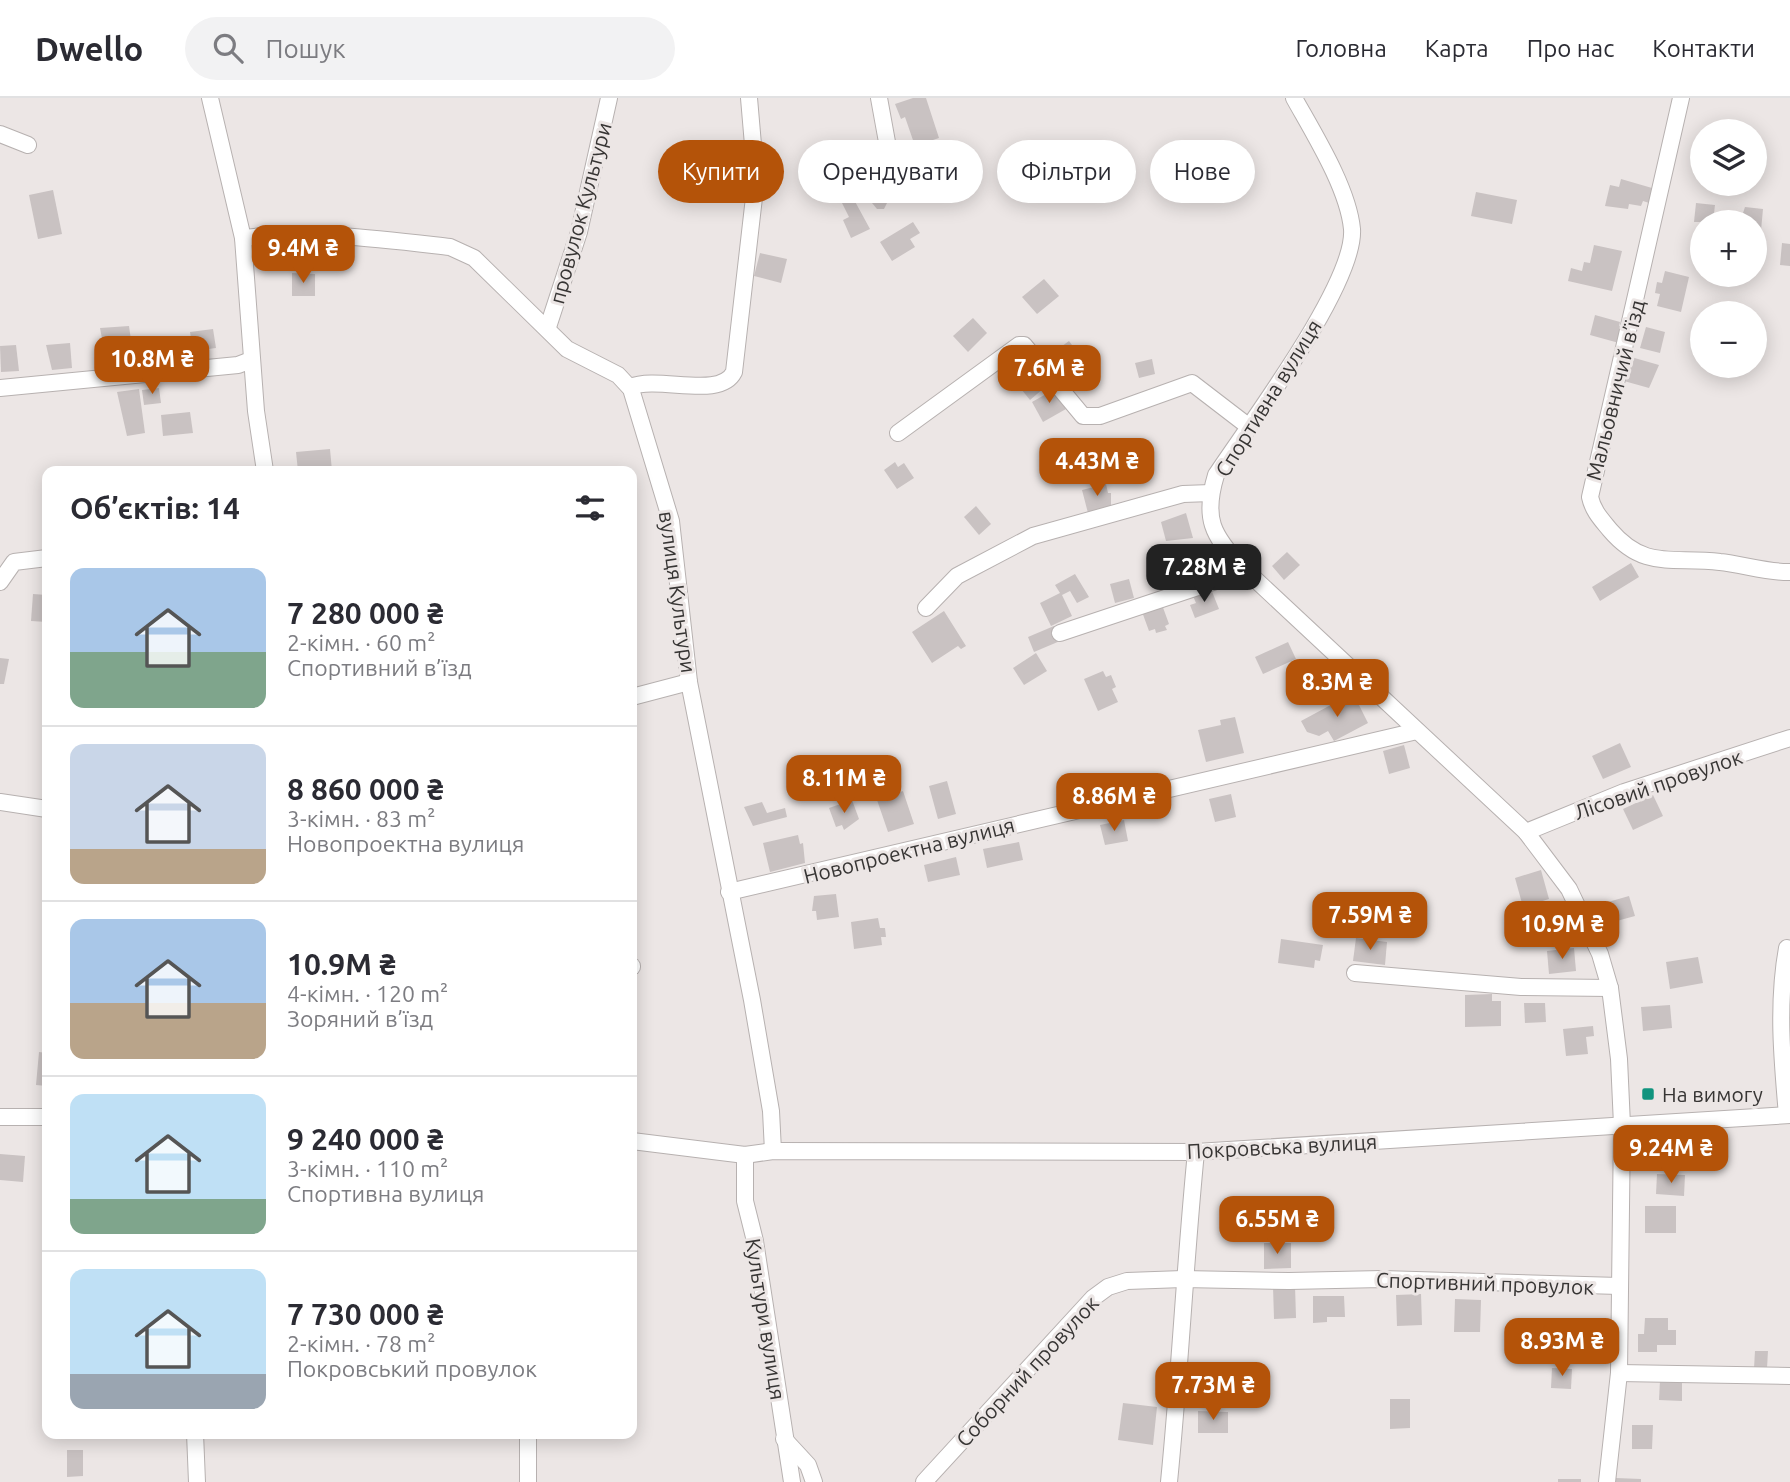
<!DOCTYPE html>
<html lang="uk">
<head>
<meta charset="utf-8">
<style>
	:root { --surface:#fff; --page:#f2f2f3; --text:#2b2b33; --muted:#7c7c81; --line:#e1e1e2; --accent:#b45309 }
	body { margin:0; font-family:Ubuntu,sans-serif; background:var(--page); color:var(--text); height:100vh; display:flex; flex-direction:column; font-size:26px; white-space:nowrap }
	* { box-sizing:border-box; margin:0 }
	p { font-size:23px; color:var(--muted) }
	.icon { flex:none; width:38px; height:38px; fill:none; stroke:currentColor; stroke-width:2; stroke-linecap:round; stroke-linejoin:round }
	.map { position:relative; flex:1; overflow:hidden }
	.drawer { position:absolute; left:42px; top:368px; width:595px; height:973px; display:flex; flex-direction:column; background:var(--surface); border-radius:14px; box-shadow:0 4px 18px #0003 }
	.drawer>* { flex:none }
	.top-card { position:absolute; left:658px; top:42px; width:665px; height:63px; display:flex; gap:14px }
	.fabs { position:absolute; left:1690px; top:21px; display:grid; gap:14px }
	.fabs a { display:grid; place-items:center; width:77px; height:77px; border-radius:50%; background:var(--surface); box-shadow:0 4px 18px #0003; font-size:35px }
	.price { position:absolute; translate:-50% -60px; padding:0 16px; border-radius:14px; background:var(--accent); color:#fff; font-size:23px; line-height:46px; filter:drop-shadow(0 2px 4px #0008) }
	.price::after { content:''; position:absolute; left:50%; top:42px; width:21px; height:16px; margin-left:-10px; background:inherit; clip-path:polygon(0 0,100% 0,50% 100%) }
	.price.current { background:#222; color:#fff }
	ul { padding:0; list-style:none }
	li { display:flex; align-items:center; gap:21px; height:175px; padding:0 28px }
	li+li { border-top:2px solid var(--line) }
	li span { display:grid; place-items:center; flex:none; width:196px; height:140px; border-radius:14px; color:#555 }
	li>.icon { margin-inline-start:auto }
	span .icon { width:84px; height:84px; fill:#fffc; stroke-width:1 }
	li b { font-size:30px }
	h2 { display:flex; justify-content:space-between; align-items:center; height:84px; padding:0 28px; font-size:30px }
	.pill { padding:0 24px; border-radius:32px; background:var(--surface); box-shadow:0 4px 18px #0003; font-size:24px; line-height:63px }
	.pill.current { background:var(--accent); color:#fff }
	header { display:flex; align-items:center; gap:42px; box-sizing:border-box; height:98px; padding:0 35px; background:var(--surface); border-bottom:2px solid var(--line) }
	header strong { font-size:33px }
	nav { display:flex; gap:38px; margin-inline-start:auto; font-size:24px }
	.search { width:490px; height:63px; background:var(--page); display:flex; align-items:center; gap:18px; box-sizing:border-box; padding:0 24px; border-radius:38px; color:var(--muted); font-size:26px }
	.map>svg:first-child { display:block }
	.building { fill:#c9c2c2 }
	.lines { fill:none; stroke-linecap:round; stroke-linejoin:round }
	.minor-casing { stroke:#b7b1b0; stroke-width:18 }
	.minor { stroke:#fff; stroke-width:16 }
	.poi-dot { fill:#11947e; stroke:#ece6e5; stroke-width:2.5 }
	.labels { text-anchor:middle; dominant-baseline:central; stroke-width:6; stroke-linejoin:round; paint-order:stroke }
	.street-label { font-size:21px; fill:#373534; stroke:#ece6e5 }
	.poi-label { font-size:21px; fill:#373534; stroke:#ece6e5; text-anchor:start }
</style>
</head>
<body>
<header>
<strong>Dwello</strong>
<div class="search"><svg class="icon" aria-label="search" viewBox="0 0 24 24"><circle cx="10" cy="10" r="6"/><path d="M15 15l6 6"/></svg>Пошук</div>
<nav><a>Головна</a><a>Карта</a><a>Про нас</a><a>Контакти</a></nav>
</header>
<div class="map">
<svg width="1790" height="1384" viewBox="0 0 1790 1384">
	<rect width="100%" height="100%" fill="#ece6e5"/>
	<!-- building -->
	<g class="building">
		<path d="M913 0H926L939 40 915 48 905 19 901 21 895 6Z"/>
		<path d="M1621 81 1652 90 1649 105 1643 103 1641 108 1629 106 1628 111 1605 108 1610 87 1619 89Z"/>
		<path d="M53 92 62 136 38 141 29 97Z"/>
		<path d="M1476 94 1517 102 1512 126 1471 118Z"/>
		<path d="M876 97H883L888 103 884 111H877L872 105Z"/>
		<path d="M852 98 870 131 851 140 843 122 849 119 841 103Z"/>
		<path d="M1696 105 1715 107 1713 124H1694Z"/>
		<path d="M1745 109 1763 111 1760 143H1755V124H1740Z"/>
		<path d="M913 124 920 135 910 141 915 149 892 163 880 144Z"/>
		<path d="M1782 145 1790 146V168L1780 167Z"/>
		<path d="M1594 147 1622 153 1612 193 1568 183 1571 170 1582 173 1584 164 1590 165Z"/>
		<path d="M760 155 787 161 781 185 754 178Z"/>
		<path d="M1665 173 1689 179 1681 214 1657 208 1660 196 1655 195 1657 184 1662 185Z"/>
		<path d="M292 175 315 176V198H292Z"/>
		<path d="M1044 181 1059 198 1037 216 1022 199Z"/>
		<path d="M1595 217 1620 224 1619 228 1624 229 1619 245 1590 237Z"/>
		<path d="M973 220 987 235 968 254 953 238Z"/>
		<path d="M129 228 135 270 125 271V265L107 267 100 230Z"/>
		<path d="M1646 229 1665 234 1660 255 1640 250Z"/>
		<path d="M213 231 216 250 193 253 190 234Z"/>
		<path d="M1069 243 1086 266 1070 277 1054 254Z"/>
		<path d="M70 245 72 270 52 272 46 247Z"/>
		<path d="M16 247 19 273 1 274 0 248Z"/>
		<path d="M1631 259 1659 267 1649 290 1624 283Z"/>
		<path d="M1032 261 1051 284 1030 302 1017 286 1022 282 1015 275Z"/>
		<path d="M1152 261 1155 276 1139 280 1135 265Z"/>
		<path d="M159 290 161 305 144 307 142 292Z"/>
		<path d="M139 291 145 335 127 338 117 294Z"/>
		<path d="M1055 291 1066 311 1043 324 1032 304Z"/>
		<path d="M190 314 193 335 163 338 161 317Z"/>
		<path d="M330 351 332 373H298L296 354Z"/>
		<path d="M895 364 898 369 904 365 914 380 897 391 884 372Z"/>
		<path d="M1106 386 1108 395H1111V409L1088 415 1082 392Z"/>
		<path d="M976 408 991 426 979 437 964 419Z"/>
		<path d="M1186 415 1193 440 1166 443 1161 424Z"/>
		<path d="M1197 448 1201 474 1160 480 1156 454 1173 452 1174 457 1185 455V450Z"/>
		<path d="M1287 454 1300 467 1284 482 1272 468Z"/>
		<path d="M1631 465 1639 479 1600 503 1592 489Z"/>
		<path d="M1075 476 1089 499 1077 505 1070 493 1062 497 1072 518 1051 528 1040 505 1060 495 1055 487Z"/>
		<path d="M1129 481 1134 500 1115 505 1110 486Z"/>
		<path d="M1211 491 1219 511 1195 520 1190 507 1196 505 1193 498Z"/>
		<path d="M33 496 47 497V524L31 523Z"/>
		<path d="M1161 504 1169 526 1165 528 1167 532 1156 535 1155 531 1149 533 1141 511Z"/>
		<path d="M944 513 966 548 961 551 958 548 932 565 912 534Z"/>
		<path d="M1054 528 1060 543 1034 554 1028 539Z"/>
		<path d="M1288 544 1296 561 1263 576 1255 559Z"/>
		<path d="M1036 555 1047 573 1024 587 1013 570Z"/>
		<path d="M0 560 9 561 4 586H0Z"/>
		<path d="M1103 573 1106 579 1111 577 1116 589 1112 591 1118 604 1098 613 1084 581Z"/>
		<path d="M1353 595 1368 625 1334 643 1328 633 1319 638 1307 634 1301 623Z"/>
		<path d="M1235 619 1244 655 1206 664 1198 632 1221 627 1220 622Z"/>
		<path d="M1620 645 1631 669 1603 681 1592 658Z"/>
		<path d="M1404 647 1410 670 1389 676 1383 653Z"/>
		<path d="M947 683 956 716 938 721 929 688Z"/>
		<path d="M903 693 914 726 888 734 877 702Z"/>
		<path d="M1231 696 1236 719 1215 724 1209 701Z"/>
		<path d="M1653 697 1663 718 1633 732 1623 711Z"/>
		<path d="M852 702 859 721 844 732 842 727 836 729 829 710Z"/>
		<path d="M762 704 767 715 785 710 787 719 753 728 744 709Z"/>
		<path d="M1124 722 1128 743 1105 747 1100 727Z"/>
		<path d="M798 737 800 746 803 745 805 765 770 774 763 745Z"/>
		<path d="M1019 744 1023 762 987 770 983 751Z"/>
		<path d="M956 759 960 777 928 784 924 767Z"/>
		<path d="M1541 772 1549 801 1523 809 1515 780Z"/>
		<path d="M836 796 839 819 817 822 816 813H812L814 798Z"/>
		<path d="M1629 798 1635 818 1613 824 1608 804Z"/>
		<path d="M878 820 880 830H885L886 839H881L882 847 854 851 851 824Z"/>
		<path d="M1356 840 1387 844 1385 867 1353 863Z"/>
		<path d="M1281 841 1323 847 1320 863 1315 862 1314 870 1278 865Z"/>
		<path d="M1574 850 1576 873 1549 876 1547 853Z"/>
		<path d="M1698 859 1703 885 1670 891 1666 864Z"/>
		<path d="M1492 896V903H1501V928L1465 929V897Z"/>
		<path d="M1524 905H1545L1546 924 1525 925Z"/>
		<path d="M1670 907 1672 930 1643 933 1641 909Z"/>
		<path d="M1593 928 1594 938 1586 939 1588 956 1566 958 1563 931Z"/>
		<path d="M39 954 47 955V988L36 987Z"/>
		<path d="M0 1056 25 1058 23 1084 0 1082Z"/>
		<path d="M1657 1076 1685 1077 1684 1098 1656 1096Z"/>
		<rect x="1645" y="1108" width="31" height="27"/>
		<path d="M1264 1145H1291V1170L1264 1171Z"/>
		<path d="M1295 1188 1296 1220 1274 1221 1273 1189Z"/>
		<path d="M1421 1196 1422 1227 1397 1228 1396 1197Z"/>
		<path d="M1313 1198H1344L1345 1219H1327V1224L1313 1225Z"/>
		<path d="M1455 1201 1481 1202 1480 1234H1454Z"/>
		<path d="M1645 1220H1668V1232H1676V1247H1657V1254H1638V1236H1644Z"/>
		<path d="M1755 1253H1768L1767 1270H1754Z"/>
		<path d="M1552 1270 1572 1271 1571 1291 1551 1290Z"/>
		<path d="M1660 1282 1682 1283V1303L1659 1302Z"/>
		<path d="M1390 1301H1410V1330L1390 1331Z"/>
		<path d="M1123 1305 1157 1309 1153 1347 1118 1342Z"/>
		<path d="M1198 1313 1228 1314V1335H1198Z"/>
		<path d="M1632 1327H1653L1652 1351H1632Z"/>
		<path d="M67 1352H83V1378L67 1379Z"/>
		<path d="M1616 1380 1641 1381V1384H1616Z"/>
		<rect x="1558" y="1381" width="23" height="3"/>
	</g>
	<g class="lines">
		<defs>
			<g id="minor">
				<path d="M210 0 243 140 256 313 265 373"/>
				<path d="M879 0 891 66 904 95"/>
				<path d="M1294 0C1314 36 1348 90 1352 131 1356 185 1249 327 1216 377 1203 420 1212 437 1242 469L1526 734 1569 791 1600 856 1610 890 1619 961 1622 1027 1619 1275 1607 1384"/>
				<path d="M1681 0 1590 399C1593 413 1601 421 1610 432 1645 473 1673 458 1720 464 1740 466 1772 475 1790 474"/>
				<path d="M0 36 28 47"/>
				<path d="M243 140C313 132 380 141 450 149L474 160 567 251 618 277 631 291 671 423 689 584 752 902 771 1013 773 1053"/>
				<path d="M548 229 579 134 609 0"/>
				<path d="M630 289C659 277 720 302 734 274L756 82 749 0"/>
				<path d="M0 290 238 267 251 262"/>
				<path d="M898 335 1019 247H1024L1083 318H1100L1192 285 1248 328"/>
				<path d="M0 484 14 464 47 460"/>
				<path d="M926 510 957 478 1033 438 1183 396 1211 395"/>
				<path d="M1060 535 1246 473"/>
				<path d="M632 599 689 584"/>
				<path d="M0 704 47 711"/>
				<path d="M1526 734 1624 694 1790 640"/>
				<path d="M729 794 1417 633"/>
				<path d="M632 868V869"/>
				<path d="M1355 875 1521 889 1610 890"/>
				<path d="M1787 1017C1782 961 1777 905 1787 850"/>
				<path d="M0 1019H47"/>
				<path d="M632 1043 745 1057 773 1053 1196 1054 1790 1017"/>
				<path d="M745 1057V1103L755 1143 792 1384"/>
				<path d="M1619 1275 1790 1278"/>
				<path d="M195 1335 197 1384"/>
				<path d="M784 1341 808 1367 814 1384"/>
				<path d="M528 1384V1335"/>
				<path d="M924 1384 1093 1200 1108 1189 1127 1183 1183 1181 1289 1183 1382 1181 1619 1188"/>
				<path d="M1169 1384C1180 1274 1185 1164 1196 1054"/>
			</g>
		</defs>
		<!-- minor casing -->
		<use href="#minor" class="minor-casing"/>
		<!-- minor -->
		<use href="#minor" class="minor"/>
	</g>
	<!-- markers -->
	<rect class="poi-dot" x="1641" y="989" width="14" height="14" rx="3.5"/>
	<g class="labels">
		<!-- street labels -->
		<g class="street-label">
			<text transform="translate(580 115) rotate(-75)">провулок Культури</text>
			<text transform="translate(1615 292) rotate(-76)">Мальовничий в’їзд</text>
			<text transform="translate(1268 300) rotate(-58)">Спортивна вулиця</text>
			<text transform="translate(678 494) rotate(82)">вулиця Культури</text>
			<text transform="translate(1658 686) rotate(-19)">Лісовий провулок</text>
			<text transform="translate(909 752) rotate(-14)">Новопроектна вулиця</text>
			<text transform="translate(1282 1048) rotate(-3)">Покровська вулиця</text>
			<text transform="translate(1485 1185) rotate(2)">Спортивний провулок</text>
			<text transform="translate(766 1221) rotate(81)">Культури вулиця</text>
			<text transform="translate(1027 1273) rotate(-47)">Соборний провулок</text>
		</g>
		<!-- poi labels -->
		<g class="poi-label">
			<text x="1662" y="996">На вимогу</text>
		</g>
	</g>
</svg>
<div class="fabs">
<a><svg class="icon" aria-label="layers" viewBox="0 0 24 24"><path d="M12 4l9 5-9 5-9-5zM3 14l9 5 9-5"/></svg></a>
<a>+</a>
<a>−</a>
</div>
<b class="price" style="left:303px;top:187px">9.4M ₴</b>
<b class="price" style="left:152px;top:298px">10.8M ₴</b>
<b class="price" style="left:1049px;top:307px">7.6M ₴</b>
<b class="price" style="left:1097px;top:400px">4.43M ₴</b>
<b class="price current" style="left:1204px;top:506px">7.28M ₴</b>
<b class="price" style="left:1337px;top:621px">8.3M ₴</b>
<b class="price" style="left:844px;top:717px">8.11M ₴</b>
<b class="price" style="left:1114px;top:735px">8.86M ₴</b>
<b class="price" style="left:1370px;top:854px">7.59M ₴</b>
<b class="price" style="left:1562px;top:863px">10.9M ₴</b>
<b class="price" style="left:1671px;top:1087px">9.24M ₴</b>
<b class="price" style="left:1277px;top:1158px">6.55M ₴</b>
<b class="price" style="left:1562px;top:1280px">8.93M ₴</b>
<b class="price" style="left:1213px;top:1324px">7.73M ₴</b>
<div class="top-card">
<a class="pill current">Купити</a>
<a class="pill">Орендувати</a>
<a class="pill">Фільтри</a>
<a class="pill">Нове</a>
</div>
<section class="drawer">
<h2>Об’єктів: 14<svg class="icon" aria-label="filters" viewBox="0 0 24 24"><path d="M4 7h16M4 17h16"/><circle cx="9" cy="7" r="2"/><circle cx="15" cy="17" r="2"/></svg></h2>
<ul>
<li><span style="background:linear-gradient(#a9c7e8 60%,#7fa58c 0)"><svg class="icon" aria-label="home" viewBox="0 0 24 24"><path d="M3 11l9-7 9 7M6 9v11h12V9"/></svg></span><div><b>7 280 000 ₴</b><p>2-кімн. · 60 m²</p><p>Спортивний в’їзд</p></div></li>
<li><span style="background:linear-gradient(#c9d6e8 75%,#b9a48a 0)"><svg class="icon" aria-label="home" viewBox="0 0 24 24"><path d="M3 11l9-7 9 7M6 9v11h12V9"/></svg></span><div><b>8 860 000 ₴</b><p>3-кімн. · 83 m²</p><p>Новопроектна вулиця</p></div></li>
<li><span style="background:linear-gradient(#a9c7e8 60%,#b9a48a 0)"><svg class="icon" aria-label="home" viewBox="0 0 24 24"><path d="M3 11l9-7 9 7M6 9v11h12V9"/></svg></span><div><b>10.9M ₴</b><p>4-кімн. · 120 m²</p><p>Зоряний в’їзд</p></div></li>
<li><span style="background:linear-gradient(#bfe0f5 75%,#7fa58c 0)"><svg class="icon" aria-label="home" viewBox="0 0 24 24"><path d="M3 11l9-7 9 7M6 9v11h12V9"/></svg></span><div><b>9 240 000 ₴</b><p>3-кімн. · 110 m²</p><p>Спортивна вулиця</p></div></li>
<li><span style="background:linear-gradient(#bfe0f5 75%,#9aa5b1 0)"><svg class="icon" aria-label="home" viewBox="0 0 24 24"><path d="M3 11l9-7 9 7M6 9v11h12V9"/></svg></span><div><b>7 730 000 ₴</b><p>2-кімн. · 78 m²</p><p>Покровський провулок</p></div></li>
</ul>
</section>
</div>
</body>
</html>
